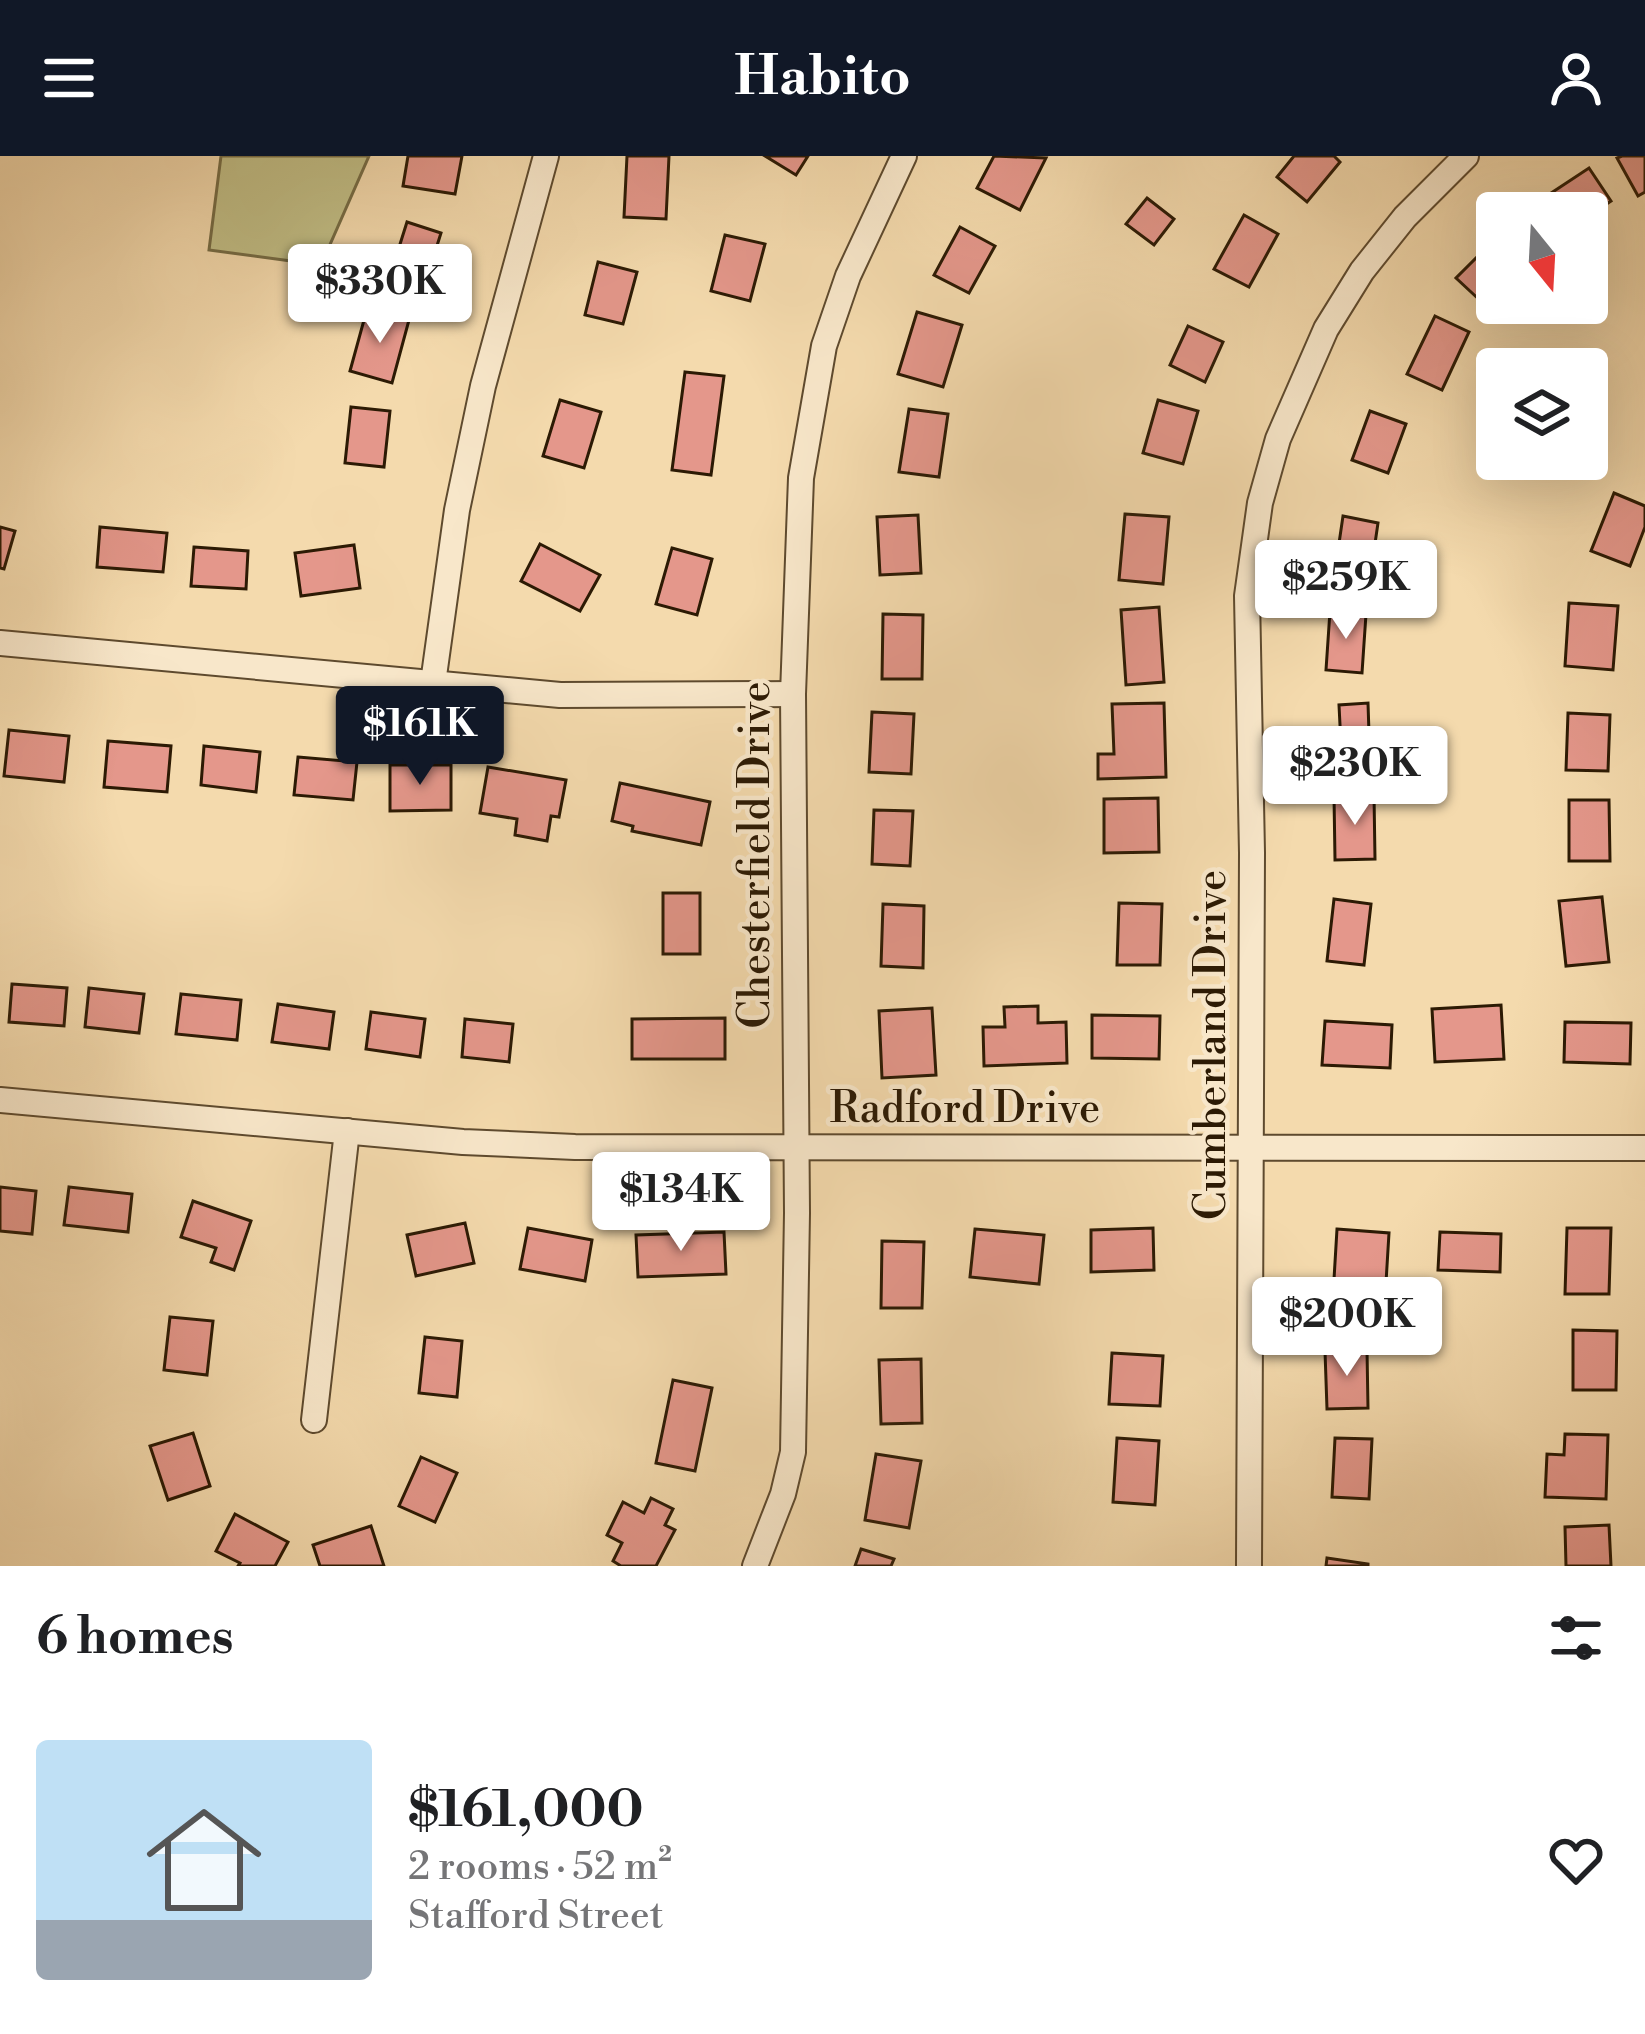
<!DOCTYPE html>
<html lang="en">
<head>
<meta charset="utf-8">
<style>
	:root { --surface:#fff; --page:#f6f6f6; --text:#202124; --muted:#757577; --accent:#111827 }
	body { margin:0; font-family:"Libre Bodoni",serif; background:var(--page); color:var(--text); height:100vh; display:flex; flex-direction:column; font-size:45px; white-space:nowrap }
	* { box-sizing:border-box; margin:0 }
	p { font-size:39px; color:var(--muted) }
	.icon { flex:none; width:66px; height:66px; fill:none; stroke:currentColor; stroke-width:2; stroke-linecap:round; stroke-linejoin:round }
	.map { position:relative; height:1410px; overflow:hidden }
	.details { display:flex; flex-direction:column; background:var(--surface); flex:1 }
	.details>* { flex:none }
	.needle { width:78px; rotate:162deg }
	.tools { position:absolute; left:1476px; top:36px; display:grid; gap:24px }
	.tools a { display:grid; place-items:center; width:132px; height:132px; border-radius:12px; background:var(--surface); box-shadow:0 12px 48px #0002; font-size:60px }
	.price { position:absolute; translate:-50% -102px; padding:0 27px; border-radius:12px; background:#fff; color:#222; font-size:39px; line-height:78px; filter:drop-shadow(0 3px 6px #0008) }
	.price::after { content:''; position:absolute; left:50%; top:72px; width:36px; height:27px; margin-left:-18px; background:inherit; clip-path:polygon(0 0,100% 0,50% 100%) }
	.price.selected { background:var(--accent); color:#fff }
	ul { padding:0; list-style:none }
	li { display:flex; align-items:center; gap:36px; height:300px; padding:0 36px }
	li span { display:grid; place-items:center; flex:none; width:336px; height:240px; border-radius:12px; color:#555 }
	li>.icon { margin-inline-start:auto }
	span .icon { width:144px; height:144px; fill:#fffc; stroke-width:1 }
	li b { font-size:51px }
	h2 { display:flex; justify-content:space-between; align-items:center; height:144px; padding:0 36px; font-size:51px }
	header { display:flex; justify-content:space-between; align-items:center; height:156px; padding:0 36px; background:var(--accent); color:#fff; font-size:54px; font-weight:800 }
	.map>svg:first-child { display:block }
	.green { fill:#c1be86; stroke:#766c45; stroke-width:3 }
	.building { fill:#e4978b; stroke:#2c1a04; stroke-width:3 }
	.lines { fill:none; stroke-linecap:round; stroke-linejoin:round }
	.street-casing { stroke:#5e4a2e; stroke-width:28 }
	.street { stroke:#f8e7ca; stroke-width:24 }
	.labels { text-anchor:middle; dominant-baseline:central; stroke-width:9; stroke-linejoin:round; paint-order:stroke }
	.street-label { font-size:42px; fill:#2c1a04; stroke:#f8e7ca }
</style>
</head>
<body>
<header><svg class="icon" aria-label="menu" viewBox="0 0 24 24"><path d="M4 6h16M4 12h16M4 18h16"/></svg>Habito<svg class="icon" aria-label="person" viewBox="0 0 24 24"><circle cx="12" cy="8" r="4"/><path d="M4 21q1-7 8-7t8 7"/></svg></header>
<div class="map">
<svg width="1645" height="1410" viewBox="0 0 1645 1410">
	<rect width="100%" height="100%" fill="#f4daad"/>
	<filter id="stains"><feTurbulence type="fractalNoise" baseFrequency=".00167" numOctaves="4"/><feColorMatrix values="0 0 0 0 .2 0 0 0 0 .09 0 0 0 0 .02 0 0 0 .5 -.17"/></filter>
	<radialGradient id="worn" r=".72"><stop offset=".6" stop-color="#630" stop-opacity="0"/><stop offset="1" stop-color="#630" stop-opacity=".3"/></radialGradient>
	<!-- green -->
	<path class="green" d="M221 0H369L321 109 209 94Z"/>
	<!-- building -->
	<g class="building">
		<path d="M408 0H462L455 38 403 30Z"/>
		<path d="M627 0H669L666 63 624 61Z"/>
		<path d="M765 0H808L796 19Z"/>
		<path d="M994 0 1046 2 1020 54 977 32Z"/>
		<path d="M1294 0H1334L1340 6 1307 46 1277 21Z"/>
		<path d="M1622 0H1645V36L1638 40 1617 2Z"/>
		<path d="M1589 12 1611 45 1587 61V57H1534L1530 51Z"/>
		<path d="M1147 42 1174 63 1154 89 1126 68Z"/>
		<path d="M1244 59 1278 78 1249 131 1214 113Z"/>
		<path d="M407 66 441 77 424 131 390 120Z"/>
		<path d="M960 71 995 90 969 137 934 119Z"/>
		<path d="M725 79 765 88 750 145 711 135Z"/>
		<path d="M1495 83 1497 137 1485 149 1456 122Z"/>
		<path d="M598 106 637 116 623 168 585 159Z"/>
		<path d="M367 153 409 164 392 227 350 215Z"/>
		<path d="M917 156 962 169 943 231 898 218Z"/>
		<path d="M1435 160 1469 176 1442 234 1407 218Z"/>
		<path d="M1188 170 1223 186 1205 226 1170 209Z"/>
		<path d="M685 216 724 220 711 319 672 314Z"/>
		<path d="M560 244 601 256 584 312 543 300Z"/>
		<path d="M1158 244 1198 255 1183 308 1143 297Z"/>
		<path d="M351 251 390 255 384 311 345 307Z"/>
		<path d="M909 253 948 258 939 321 899 316Z"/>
		<path d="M1370 255 1406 268 1388 317 1352 304Z"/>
		<path d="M1614 337 1645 350V371L1630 410 1591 395Z"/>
		<path d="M1125 358 1169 361 1163 428 1119 424Z"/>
		<path d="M918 359 921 417 880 419 877 361Z"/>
		<path d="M1343 360 1378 367 1372 408 1337 401Z"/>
		<path d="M0 371 15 375 4 413 0 412Z"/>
		<path d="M100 371 167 377 163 416 97 411Z"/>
		<path d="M540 388 600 419 580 455 521 425Z"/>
		<path d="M354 389 360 432 301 440 295 397Z"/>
		<path d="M194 391 248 395 246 433 191 430Z"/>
		<path d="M672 392 712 403 697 459 656 448Z"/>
		<path d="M1569 447 1618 450 1613 514 1565 510Z"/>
		<path d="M1159 451 1164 526 1126 529 1121 454Z"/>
		<path d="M1330 455 1366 458 1362 517 1326 514Z"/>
		<path d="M883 458 923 459 922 523H882Z"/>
		<path d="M1164 547 1166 621 1098 623V598H1114L1112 548Z"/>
		<path d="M1368 547 1370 608 1342 609 1339 549Z"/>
		<path d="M872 556 914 558 911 618 869 616Z"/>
		<path d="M1568 557 1610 559 1608 615 1566 614Z"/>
		<path d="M9 574 69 580 64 626 4 620Z"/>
		<path d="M108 585 171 590 167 636 104 631Z"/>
		<path d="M204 590 260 596 256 636 201 629Z"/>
		<path d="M298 601 357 606 353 644 294 639Z"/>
		<path d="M390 609H451V654L390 655Z"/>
		<path d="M488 611 566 624 559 661 551 660 547 685 515 679 517 663 480 657Z"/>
		<path d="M620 627 710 646 701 689 632 675 633 670 612 665Z"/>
		<path d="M1374 639 1375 703 1335 704 1334 640Z"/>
		<path d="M1158 642 1159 696 1104 697V643Z"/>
		<path d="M1569 644H1609L1610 705H1569Z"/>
		<path d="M874 654 913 655 910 710 872 708Z"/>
		<rect x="663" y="737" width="37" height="61"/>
		<path d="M1602 741 1609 806 1566 810 1559 745Z"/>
		<path d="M1334 743 1371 748 1364 809 1327 805Z"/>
		<path d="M1119 747 1162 748 1160 809H1117Z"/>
		<path d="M883 748 924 750 923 812 881 810Z"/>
		<path d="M12 828 67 832 64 870 9 866Z"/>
		<path d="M89 832 144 838 139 877 85 871Z"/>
		<path d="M181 838 241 844 237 884 176 878Z"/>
		<path d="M278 848 334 856 329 893 272 886Z"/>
		<path d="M1501 849 1504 903 1435 906 1432 853Z"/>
		<path d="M1038 850V867L1066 866 1067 907 984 910 983 871H1005L1004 851Z"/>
		<path d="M932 852 936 919 882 922 879 855Z"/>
		<path d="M371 856 425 863 420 901 366 893Z"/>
		<path d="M1092 859 1160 860 1159 903 1092 902Z"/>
		<path d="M725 862V903H632V863Z"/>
		<path d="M465 863 513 868 509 906 462 901Z"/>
		<path d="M1325 865 1392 869 1390 912 1322 909Z"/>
		<path d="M1565 866 1631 867 1630 908 1564 906Z"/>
		<path d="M0 1031 36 1035 32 1078 0 1075Z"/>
		<path d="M69 1031 132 1038 128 1076 64 1069Z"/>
		<path d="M193 1045 251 1065 234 1114 211 1106 216 1092 181 1081Z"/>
		<path d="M465 1067 474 1107 416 1120 407 1079Z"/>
		<path d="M528 1072 592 1084 585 1125 520 1113Z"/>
		<path d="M1153 1072 1154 1114 1091 1116V1074Z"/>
		<path d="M1567 1072H1611L1609 1138H1565Z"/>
		<path d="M975 1073 1044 1079 1039 1128 970 1121Z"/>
		<path d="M1337 1073 1389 1077 1385 1143 1333 1140Z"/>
		<path d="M724 1076 726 1118 638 1121 636 1079Z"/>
		<path d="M1440 1076 1501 1078 1500 1116 1438 1114Z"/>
		<path d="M882 1085 924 1086 922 1152H881Z"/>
		<path d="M170 1161 213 1165 207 1219 164 1214Z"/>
		<path d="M1573 1174 1617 1175 1616 1234H1573Z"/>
		<path d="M425 1181 462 1185 457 1241 419 1237Z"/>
		<path d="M1367 1194 1368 1252 1327 1253 1325 1195Z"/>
		<path d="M1112 1197 1163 1200 1160 1250 1109 1248Z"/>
		<path d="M921 1203 922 1267 881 1268 879 1204Z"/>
		<path d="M673 1224 712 1232 695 1315 656 1307Z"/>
		<path d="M193 1277 210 1330 168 1344 150 1290Z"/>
		<path d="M1565 1278 1608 1279 1606 1343 1545 1341 1547 1298 1564 1299Z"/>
		<path d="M1117 1282 1159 1285 1155 1349 1113 1346Z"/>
		<path d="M1335 1282 1372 1283 1369 1343 1332 1341Z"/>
		<path d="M876 1298 921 1305 909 1372 865 1364Z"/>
		<path d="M421 1301 457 1317 435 1366 399 1350Z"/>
		<path d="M651 1342 673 1353 665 1369 675 1374 656 1410H621L613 1405 622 1387 607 1379 623 1346 644 1357Z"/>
		<path d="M235 1358 288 1386 275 1410H238L240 1407 216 1395Z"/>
		<path d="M1609 1369 1611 1410H1566L1565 1371Z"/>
		<path d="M371 1370 384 1410H320L313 1389Z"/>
		<path d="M861 1393 894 1403 891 1410H855Z"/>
		<path d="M1327 1402 1368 1408V1410H1326Z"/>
	</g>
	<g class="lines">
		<defs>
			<g id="street">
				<path d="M0 487 560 539 793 538"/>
				<path d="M433 527 457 354 483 230 546 0"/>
				<path d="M0 944 463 986 575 991 1645 992"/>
				<path d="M314 1264 347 975"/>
				<path d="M755 1410 783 1338 793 1296 797 1057 793 538 801 322 824 190 848 120 904 0"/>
				<path d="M1249 1410 1252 697 1247 440 1260 347 1278 283 1326 173 1362 115 1405 61 1466 0"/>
			</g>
		</defs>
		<!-- street casing -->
		<use href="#street" class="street-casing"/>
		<!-- street -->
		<use href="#street" class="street"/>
	</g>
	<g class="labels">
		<!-- street labels -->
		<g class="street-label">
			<text transform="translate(756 699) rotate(-90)">Chesterfield Drive</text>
			<text transform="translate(1212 889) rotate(-90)">Cumberland Drive</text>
			<text x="965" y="953">Radford Drive</text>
		</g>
	</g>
	<rect width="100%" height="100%" filter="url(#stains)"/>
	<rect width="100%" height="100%" fill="url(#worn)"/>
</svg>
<div class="tools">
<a><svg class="needle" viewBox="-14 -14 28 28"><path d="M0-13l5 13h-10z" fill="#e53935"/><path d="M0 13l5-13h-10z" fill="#757577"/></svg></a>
<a><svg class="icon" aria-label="layers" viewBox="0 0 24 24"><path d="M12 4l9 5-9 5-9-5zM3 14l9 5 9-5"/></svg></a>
</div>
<b class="price" style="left:380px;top:190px">$330K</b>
<b class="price" style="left:1346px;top:486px">$259K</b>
<b class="price selected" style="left:420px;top:632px">$161K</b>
<b class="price" style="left:1355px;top:672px">$230K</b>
<b class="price" style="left:681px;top:1098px">$134K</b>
<b class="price" style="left:1347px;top:1223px">$200K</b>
</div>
<section class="details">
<h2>6 homes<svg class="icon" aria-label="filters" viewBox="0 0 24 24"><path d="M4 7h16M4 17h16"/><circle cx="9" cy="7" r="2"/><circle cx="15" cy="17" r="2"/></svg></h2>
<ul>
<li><span style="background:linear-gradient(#bfe0f5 75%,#9aa5b1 0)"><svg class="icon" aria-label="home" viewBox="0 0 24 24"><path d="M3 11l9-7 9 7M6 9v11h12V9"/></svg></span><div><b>$161,000</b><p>2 rooms · 52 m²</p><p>Stafford Street</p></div><svg class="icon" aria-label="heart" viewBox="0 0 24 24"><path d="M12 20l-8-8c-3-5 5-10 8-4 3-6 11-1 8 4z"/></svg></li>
</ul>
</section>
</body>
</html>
